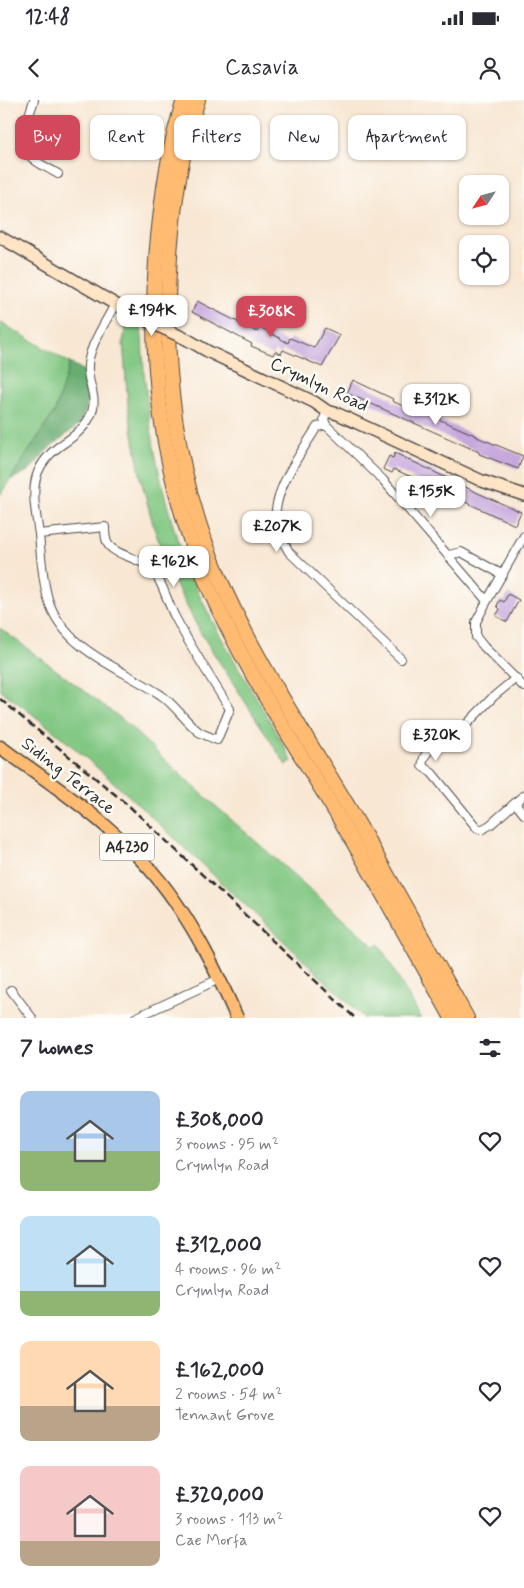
<!DOCTYPE html>
<html lang="en">
<head>
<meta charset="utf-8">
<style>
	:root { --surface:#fff; --page:#f2f2f3; --text:#2b2b33; --muted:#7c7c81; --accent:#d1495b }
	body { margin:0; font-family:Mynerve,sans-serif; background:var(--page); color:var(--text); height:100vh; display:flex; flex-direction:column; font-size:19px; white-space:nowrap }
	* { box-sizing:border-box; margin:0 }
	p { font-size:16px; color:var(--muted) }
	.icon { flex:none; width:28px; height:28px; fill:none; stroke:currentColor; stroke-width:2; stroke-linecap:round; stroke-linejoin:round }
	.map { position:relative; height:918px; overflow:hidden }
	.panel { display:flex; flex-direction:column; background:var(--surface); flex:1 }
	.panel>* { flex:none }
	.hud { position:absolute; left:15px; top:15px; width:495px; height:45px; display:flex; gap:10px }
	.needle { width:32px; rotate:234deg }
	.fabs { position:absolute; left:459px; top:75px; display:grid; gap:10px }
	.fabs a { display:grid; place-items:center; width:50px; height:50px; border-radius:10px; background:var(--surface); box-shadow:0 1px 4px #0004; font-size:25px }
	.price { position:absolute; translate:-50% -42px; padding:0 11px; border-radius:10px; background:#fff; color:#222; font-size:16px; line-height:32px; filter:drop-shadow(0 1px 2px #0008) }
	.price::after { content:''; position:absolute; left:50%; top:30px; width:15px; height:11px; margin-left:-8px; background:inherit; clip-path:polygon(0 0,100% 0,50% 100%) }
	.price.active { background:var(--accent); color:#fff }
	ul { padding:0; list-style:none }
	li { display:flex; align-items:center; gap:15px; height:125px; padding:0 20px }
	li span { display:grid; place-items:center; flex:none; width:140px; height:100px; border-radius:10px; color:#555 }
	li>.icon { margin-inline-start:auto }
	span .icon { width:60px; height:60px; fill:#fffc; stroke-width:1 }
	li b { font-size:21px }
	h2 { display:flex; justify-content:space-between; align-items:center; height:60px; padding:0 20px; font-size:21px }
	.pill { padding:0 18px; border-radius:10px; background:var(--surface); box-shadow:0 1px 4px #0004; font-size:18px; line-height:45px }
	.pill.active { background:var(--accent); color:#fff }
	.status { display:flex; justify-content:space-between; align-items:center; height:35px; padding:0 25px; background:var(--surface); direction:ltr }
	.status svg { height:14px; fill:currentColor }
	header { display:flex; justify-content:space-between; align-items:center; height:65px; padding:0 20px; background:var(--surface); font-size:22px; font-weight:600 }
	.map>svg:first-child { display:block }
	.green { fill:#81c782; stroke:#567956 }
	.forest { fill:#68ac70; stroke:#4a6c4e }
	.building { fill:#c6a7dc }
	.lines { fill:none; stroke-linecap:round; stroke-linejoin:round }
	.street-casing { stroke:#4a4744; stroke-width:10 }
	.secondary-casing { stroke:#4a4744; stroke-width:14 }
	.primary-casing { stroke:#4a4744; stroke-width:15 }
	.highway-casing { stroke:#4a4744; stroke-width:16 }
	.street { stroke:#fff; stroke-width:8 }
	.secondary { stroke:#ffe4c6; stroke-width:11 }
	.primary { stroke:#ffbb71; stroke-width:12 }
	.highway { stroke:#ffbb71; stroke-width:14 }
	.rail { stroke:#2b2b2b; stroke-width:2.5; stroke-dasharray:8 4; stroke-linecap:butt }
	.secondary-bridge-casing { stroke:#4a4744; stroke-width:14; stroke-linecap:butt }
	.secondary-bridge { stroke:#ffe4c6; stroke-width:11 }
	.labels { text-anchor:middle; dominant-baseline:central; stroke-width:5; stroke-linejoin:round; paint-order:stroke }
	.shield { fill:#fdfcf7; stroke:#6a6a68; stroke-width:1 }
	.shield-label { font-size:16px; font-weight:bold; fill:#2b2b2b }
	.street-label { font-size:18px; fill:#2b2b2b; stroke:#fdfcf7 }
</style>
</head>
<body>
<div class="status"><b>12:48</b><svg viewBox="0 0 49 12"><path d="M0 12V9h3v3zM5 12V6h3v6zM10 12V3h3v9zM15 12V0h3v12zM26 1h20v11H26zM47 4h2v5h-2z"/></svg></div>
<header><svg class="icon" aria-label="back" viewBox="0 0 24 24"><path d="M15 5l-7 7 7 7"/></svg>Casavia<svg class="icon" aria-label="person" viewBox="0 0 24 24"><circle cx="12" cy="8" r="4"/><path d="M4 21q1-7 8-7t8 7"/></svg></header>
<div class="map">
<svg width="524" height="918" viewBox="0 0 524 918">
	<rect width="100%" height="100%" fill="#fdfcf7"/>
	<filter id="ink" filterUnits="userSpaceOnUse"><feTurbulence type="fractalNoise" baseFrequency=".02" numOctaves="2"/><feDisplacementMap in="SourceGraphic" scale="10" xChannelSelector="R" yChannelSelector="G"/><feConvolveMatrix kernelMatrix="1 2 1 2 8 2 1 2 1" color-interpolation-filters="sRGB"/></filter>
	<filter id="wash" filterUnits="userSpaceOnUse"><feTurbulence type="fractalNoise" baseFrequency=".0096" numOctaves="4" result="noise"/><feDisplacementMap in="SourceGraphic" scale="20" xChannelSelector="R" yChannelSelector="G"/><feGaussianBlur stdDeviation="1.12" result="paint"/><feColorMatrix in="noise" values="0 0 0 0 0 0 0 0 0 0 0 0 0 0 0 0 0 1.4 0 .05"/><feComposite in="paint" operator="in"/></filter>
	<g filter="url(#wash)">
		<rect width="100%" height="100%" fill="#f8e7d3"/>
		<!-- green -->
		<g class="green">
			<path d="M127 220 141 226C143 247 143 269 146 290 152 355 171 433 198 492 225 550 262 604 292 661L286 665 200 532 170 473 154 428 141 380 128 306 123 242Z"/>
			<path d="M0 222 70 263 55 311 0 395Z"/>
			<path d="M0 528 123 620 183 677 374 846 379 844 421 918H364C302 858 239 799 176 740 121 688 62 634 0 590Z"/>
		</g>
		<!-- forest -->
		<path class="forest" d="M70 263 83 270 89 297 84 315 78 325 45 352 30 370 10 380 55 311Z"/>
		<g id="blocks">
			<!-- building -->
			<g class="building">
				<path d="M197 201 257 232 260 227 288 243 290 238 314 248 325 228 340 235 322 267 283 250 281 254 275 251 273 255 251 246 252 244 192 212Z"/>
				<path d="M353 280 393 299 392 301 419 313 420 311 477 336V337L523 356 518 369 479 354V352L347 293Z"/>
				<path d="M395 353 480 394 521 412 515 425 394 369 392 373 383 369 389 356 393 358Z"/>
				<path d="M508 494 519 500 507 522 496 516 500 509 497 506 500 500 504 502Z"/>
			</g>
		</g>
	</g>
	<g filter="url(#ink)">
		<use href="#blocks" fill-opacity="0" stroke="#4a4744" stroke-width="1"/>
		<g class="lines">
			<defs>
				<g id="street">
					<path d="M34 0C29 17 16 42 31 57 38 64 50 69 58 74"/>
					<path d="M327 311 324 319 326 325 383 380 487 501 524 436"/>
					<path d="M326 325 317 327C300 355 266 398 278 432 281 439 286 446 289 452L401 559"/>
					<path d="M105 427C105 431 105 437 107 442 111 455 142 458 152 469 163 482 167 502 175 517 192 549 211 579 230 609L217 640C211 637 204 635 199 632 185 621 175 605 161 595 121 568 63 550 48 499 42 478 41 455 39 434Z"/>
					<path d="M39 434C33 395 26 368 64 343 76 335 87 326 92 312 97 297 89 286 88 271 86 250 106 222 115 204"/>
					<path d="M449 455 461 452 503 475"/>
					<path d="M487 501 476 522V537L484 547 524 587"/>
					<path d="M516 578 493 597 462 629 430 649 424 657 422 666 432 673 477 728 481 730 490 725 524 695"/>
					<path d="M515 703 524 714"/>
					<path d="M11 890 32 918"/>
					<path d="M135 918 219 879"/>
				</g>
				<g id="secondary">
					<path d="M0 137 127 211"/>
					<path d="M188 240 209 252 314 302 327 311 338 314 482 381 524 395"/>
				</g>
				<path id="primary" d="M0 647C61 690 131 737 174 800 200 837 219 877 237 918"/>
				<g id="highway">
					<path d="M184 0C168 47 162 97 157 147 147 262 162 377 207 484 242 566 293 641 339 718 378 784 414 851 452 918"/>
					<path d="M198 0C183 46 175 94 171 142 161 257 174 372 220 479 256 563 309 639 355 718 393 784 430 851 467 918"/>
				</g>
			</defs>
			<!-- street casing -->
			<use href="#street" class="street-casing"/>
			<!-- secondary casing -->
			<use href="#secondary" class="secondary-casing"/>
			<!-- primary casing -->
			<use href="#primary" class="primary-casing"/>
			<!-- highway casing -->
			<use href="#highway" class="highway-casing"/>
			<!-- street -->
			<use href="#street" class="street"/>
			<!-- secondary -->
			<use href="#secondary" class="secondary"/>
			<!-- primary -->
			<use href="#primary" class="primary"/>
			<!-- highway -->
			<use href="#highway" class="highway"/>
			<!-- rail -->
			<path class="rail" d="M0 599 129 706 355 918"/>
			<defs>
				<path id="secondary-bridge" d="M127 211 188 240"/>
			</defs>
			<!-- secondary-bridge casing -->
			<use href="#secondary-bridge" class="secondary-bridge-casing"/>
			<!-- secondary-bridge -->
			<use href="#secondary-bridge" class="secondary-bridge"/>
		</g>
	</g>
	<g class="labels">
		<!-- shield labels -->
		<rect class="shield" x="99.5" y="733.5" width="55" height="27" rx="4"/>
		<g class="shield-label">
			<text x="127" y="747">A4230</text>
		</g>
		<!-- street labels -->
		<g class="street-label">
			<text transform="translate(319 285) rotate(25)">Crymlyn Road</text>
			<text transform="translate(68 676) rotate(38)">Siding Terrace</text>
		</g>
	</g>
</svg>
<div class="fabs">
<a><svg class="needle" viewBox="-14 -14 28 28"><path d="M0-13l5 13h-10z" fill="#e53935"/><path d="M0 13l5-13h-10z" fill="#7c7c81"/></svg></a>
<a><svg class="icon" aria-label="locate" viewBox="0 0 24 24"><circle cx="12" cy="12" r="6"/><path d="M12 2v4M12 18v4M2 12h4M18 12h4"/></svg></a>
</div>
<b class="price" style="left:152px;top:237px">£194K</b>
<b class="price active" style="left:271px;top:238px">£308K</b>
<b class="price" style="left:436px;top:326px">£312K</b>
<b class="price" style="left:431px;top:418px">£155K</b>
<b class="price" style="left:277px;top:453px">£207K</b>
<b class="price" style="left:174px;top:488px">£162K</b>
<b class="price" style="left:436px;top:662px">£320K</b>
<div class="hud">
<a class="pill active">Buy</a>
<a class="pill">Rent</a>
<a class="pill">Filters</a>
<a class="pill">New</a>
<a class="pill">Apartment</a>
</div>
</div>
<section class="panel">
<h2>7 homes<svg class="icon" aria-label="filters" viewBox="0 0 24 24"><path d="M4 7h16M4 17h16"/><circle cx="9" cy="7" r="2"/><circle cx="15" cy="17" r="2"/></svg></h2>
<ul>
<li><span style="background:linear-gradient(#a9c7e8 60%,#8fb573 0)"><svg class="icon" aria-label="home" viewBox="0 0 24 24"><path d="M3 11l9-7 9 7M6 9v11h12V9"/></svg></span><div><b>£308,000</b><p>3 rooms · 95 m²</p><p>Crymlyn Road</p></div><svg class="icon" aria-label="heart" viewBox="0 0 24 24"><path d="M12 20l-8-8c-3-5 5-10 8-4 3-6 11-1 8 4z"/></svg></li>
<li><span style="background:linear-gradient(#bfe0f5 75%,#8fb573 0)"><svg class="icon" aria-label="home" viewBox="0 0 24 24"><path d="M3 11l9-7 9 7M6 9v11h12V9"/></svg></span><div><b>£312,000</b><p>4 rooms · 96 m²</p><p>Crymlyn Road</p></div><svg class="icon" aria-label="heart" viewBox="0 0 24 24"><path d="M12 20l-8-8c-3-5 5-10 8-4 3-6 11-1 8 4z"/></svg></li>
<li><span style="background:linear-gradient(#ffd9b3 65%,#b9a48a 0)"><svg class="icon" aria-label="home" viewBox="0 0 24 24"><path d="M3 11l9-7 9 7M6 9v11h12V9"/></svg></span><div><b>£162,000</b><p>2 rooms · 54 m²</p><p>Tennant Grove</p></div><svg class="icon" aria-label="heart" viewBox="0 0 24 24"><path d="M12 20l-8-8c-3-5 5-10 8-4 3-6 11-1 8 4z"/></svg></li>
<li><span style="background:linear-gradient(#f6c9c9 75%,#b9a48a 0)"><svg class="icon" aria-label="home" viewBox="0 0 24 24"><path d="M3 11l9-7 9 7M6 9v11h12V9"/></svg></span><div><b>£320,000</b><p>3 rooms · 113 m²</p><p>Cae Morfa</p></div><svg class="icon" aria-label="heart" viewBox="0 0 24 24"><path d="M12 20l-8-8c-3-5 5-10 8-4 3-6 11-1 8 4z"/></svg></li>
</ul>
</section>
</body>
</html>
